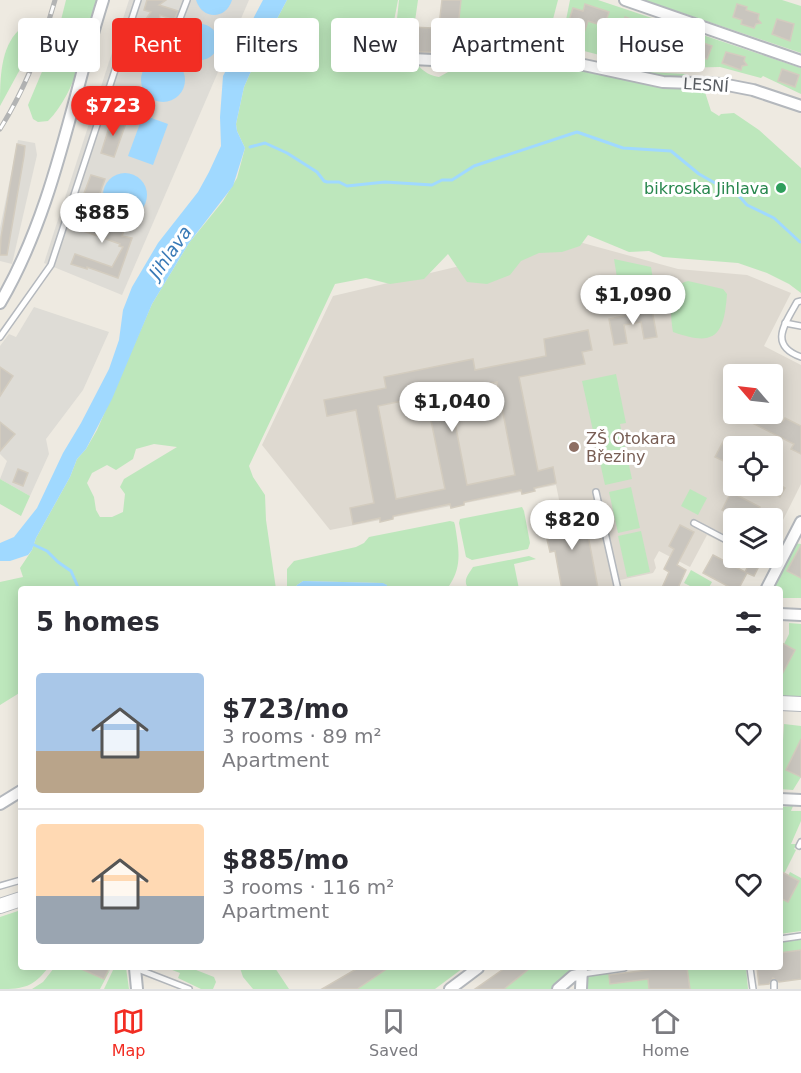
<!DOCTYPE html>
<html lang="en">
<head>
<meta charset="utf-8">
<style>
	:root { --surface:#fff; --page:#f2f2f3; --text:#2b2b33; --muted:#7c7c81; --line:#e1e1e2; --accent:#f22d23 }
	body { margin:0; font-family:"DejaVu Sans",sans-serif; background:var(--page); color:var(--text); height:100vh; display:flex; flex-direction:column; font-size:22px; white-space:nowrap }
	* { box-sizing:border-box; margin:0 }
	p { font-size:20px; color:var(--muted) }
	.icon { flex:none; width:33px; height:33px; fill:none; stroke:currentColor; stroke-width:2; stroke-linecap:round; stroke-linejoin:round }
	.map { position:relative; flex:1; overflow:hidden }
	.drawer { position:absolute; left:18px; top:586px; width:765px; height:384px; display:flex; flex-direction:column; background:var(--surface); border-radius:6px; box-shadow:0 3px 15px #0003 }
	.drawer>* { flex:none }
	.hud { position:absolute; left:18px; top:18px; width:765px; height:54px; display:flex; gap:12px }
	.needle { width:39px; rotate:298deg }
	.tools { position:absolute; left:723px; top:364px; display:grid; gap:12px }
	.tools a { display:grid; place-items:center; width:60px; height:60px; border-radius:6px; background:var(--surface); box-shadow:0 3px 15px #0003; font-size:30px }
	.price { position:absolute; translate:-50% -51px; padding:0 14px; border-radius:21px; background:#fff; color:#222; font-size:20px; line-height:39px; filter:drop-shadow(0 2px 3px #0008) }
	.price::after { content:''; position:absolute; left:50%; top:36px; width:18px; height:14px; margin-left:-9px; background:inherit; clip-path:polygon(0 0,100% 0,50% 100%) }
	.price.selected { background:var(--accent); color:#fff }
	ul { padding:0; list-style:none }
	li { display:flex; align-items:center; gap:18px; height:150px; padding:0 18px }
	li+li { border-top:2px solid var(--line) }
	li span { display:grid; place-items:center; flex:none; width:168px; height:120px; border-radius:6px; color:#555 }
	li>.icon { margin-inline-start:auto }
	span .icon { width:72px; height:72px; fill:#fffc; stroke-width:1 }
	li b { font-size:26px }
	h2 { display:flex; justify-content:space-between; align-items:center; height:72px; padding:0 18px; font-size:26px }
	.tag { padding:0 21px; border-radius:6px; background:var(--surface); box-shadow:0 3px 15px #0003; font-size:21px; line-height:54px }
	.tag.selected { background:var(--accent); color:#fff }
	.menu { display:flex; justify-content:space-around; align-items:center; height:84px; border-top:2px solid var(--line); background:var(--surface); font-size:16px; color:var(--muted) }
	.menu a { display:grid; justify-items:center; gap:3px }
	.menu .selected { color:var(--accent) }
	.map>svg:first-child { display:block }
	.industrial { fill:#dedcd6 }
	.education { fill:#ded9d0; fill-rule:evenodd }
	.green { fill:#bde7bc; fill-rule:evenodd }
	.water { fill:#a0d9ff }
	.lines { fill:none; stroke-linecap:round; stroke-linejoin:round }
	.stream { stroke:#a0d9ff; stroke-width:3 }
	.building { fill:#c9c5be; stroke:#d3ccbf; stroke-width:1.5; fill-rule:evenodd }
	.service-casing { stroke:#b4b8bd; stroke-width:8 }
	.minor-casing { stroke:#b4b8bd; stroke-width:14 }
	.tertiary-casing { stroke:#b4b8bd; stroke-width:16 }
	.service { stroke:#fff; stroke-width:5 }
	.minor { stroke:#fff; stroke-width:10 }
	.tertiary { stroke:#fff; stroke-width:14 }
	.rail-casing { stroke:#b3b4b4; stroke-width:5 }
	.rail { stroke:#fff; stroke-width:3; stroke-dasharray:9; stroke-linecap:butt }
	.leisure-dot { fill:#2e9e5b; stroke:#fff; stroke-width:2 }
	.education-dot { fill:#8d6e63; stroke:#fff; stroke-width:2 }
	.labels { text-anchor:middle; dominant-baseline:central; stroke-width:6; stroke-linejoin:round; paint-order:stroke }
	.street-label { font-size:16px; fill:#5a5e63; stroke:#fff }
	.leisure-label { font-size:16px; fill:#27864d; stroke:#fff; text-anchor:end }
	.education-label { font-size:16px; fill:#785e54; stroke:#fff; text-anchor:start }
	.water-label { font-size:18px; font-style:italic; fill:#3879b6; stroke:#fff }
</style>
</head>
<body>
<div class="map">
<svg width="801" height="989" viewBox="0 0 801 989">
	<rect width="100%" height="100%" fill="#eeeae1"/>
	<!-- industrial -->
	<g class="industrial">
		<path d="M129 0H249L122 295 44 263Z"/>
		<path d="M18 140 35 143 37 155 12 264 0 261V228Z"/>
		<path d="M34 307 109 332 83 390 46 439 49 454 30 496 0 479 7 461 0 454V346L9 334 16 337Z"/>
	</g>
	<!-- education -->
	<path class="education" d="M550 234 678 269 747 275 791 293 764 346 801 365V484L773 540 772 519H734L733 548 707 535 690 567 659 551 654 560 656 568 653 573 620 580 622 589H562L548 517 562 514 556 485 330 530 262 445 333 296 481 261ZM734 375H772V414H734ZM734 447H772V486H734Z"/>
	<!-- green -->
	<g class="green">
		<path d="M66 0H97C85 40 78 91 48 121L38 122 33 119 28 105 57 36Z"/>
		<path d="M287 0H398L394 21 396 28 399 0H418L414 28H408L407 53 426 60 419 66C423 72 432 76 439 77L459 66 474 63 685 74 704 89 711 111 719 116 721 114 734 113 759 130 801 168V293L789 284 767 273 738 263 663 257 649 251 629 252 588 235 580 246 562 252 539 253 521 261 510 275 487 284 467 282 448 254 424 279 390 284 366 278 335 284 249 466 253 477 265 495 266 520 276 589 21 590V692L0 705V582L23 577 20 568 32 550 36 538 70 477 77 459 86 449 97 430 152 304 189 243 223 201 237 178 245 148 237 131 236 124 244 87 260 51ZM154 444 177 447 124 479 120 487 125 494 123 512 112 517H100L96 510 94 497 87 483 92 473 107 465 116 470 133 459 136 449Z"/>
		<path d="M461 0H558L545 50 454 52 447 48 443 42 444 35 456 36Z"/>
		<path d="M570 0H598L801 68V94L763 76 761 78 720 67 672 68 642 66 561 45Z"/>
		<path d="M644 0H782L801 6V53Z"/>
		<path d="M19 30 25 34 27 48 24 62 0 106C0 80 0 48 19 30Z"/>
		<path d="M614 259 651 267 657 303 622 309Z"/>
		<path d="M688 281 723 289 727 294C724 336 715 347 673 332 670 316 668 284 688 281Z"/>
		<path d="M616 374 626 423 620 424 632 479 605 485 582 381Z"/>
		<path d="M0 479 30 496 21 516 0 504Z"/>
		<path d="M631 487 640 528 618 533 609 492Z"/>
		<path d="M690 489 707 498 698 515 681 506Z"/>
		<path d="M522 507 524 511 530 543 528 549 472 560 466 557 459 523 460 519Z"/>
		<path d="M450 521 454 522 455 525C459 551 463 567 447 589H387V585L382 583 303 581 297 585 295 589H287V569L294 561 356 547 364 543 369 537Z"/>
		<path d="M641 531 650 572 627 577 618 536Z"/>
		<path d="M794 543 801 544V551L798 550 788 571 801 578V598H780V590H768Z"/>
		<path d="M529 556 536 559 514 564 519 589H469C462 581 468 575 473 567Z"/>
		<path d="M691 570 712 582 708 589H696L684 583Z"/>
		<path d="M789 623 801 624V699L780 698V669L795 650 784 644 789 634Z"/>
		<path d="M784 724 801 726V777L793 790 780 789Z"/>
		<path d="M793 806 791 811H801V821L791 844H797L794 849 796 850 784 874 780 871V807Z"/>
		<path d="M790 872 801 878V931L780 934V898L788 902 798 881 788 876Z"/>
		<path d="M21 910V968H48C33 987 24 989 0 989V917Z"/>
		<path d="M801 939V950L780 953V941Z"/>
		<path d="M54 968H79L103 979 111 968 100 989H32L43 982Z"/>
		<path d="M114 968H126L129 989H104Z"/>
		<path d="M167 968H191L214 977 216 982 213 989H201L178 978 180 973Z"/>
		<path d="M240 968H275L289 989H253L243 977Z"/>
		<path d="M388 968H463L435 989H357Z"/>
		<path d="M530 968H572V971L552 989H504Z"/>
		<path d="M663 968H746L748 989H588V977L590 975 609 973V975Z"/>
	</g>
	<!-- water -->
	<g class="water">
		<path d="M196 0H232C226 20 202 20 196 0Z"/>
		<path d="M263 0H287L260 51 244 87 236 124 237 131 245 148 233 186 189 243 152 304 112 399 86 449 77 459 70 477 36 538 32 550 28 555 10 561H0V543L14 537 37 508 63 453 81 423 109 369 119 340 123 310 132 287 158 243 198 192 209 172 221 146 220 117 223 76Z"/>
		<circle cx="200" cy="42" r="18"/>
		<circle cx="163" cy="80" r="22"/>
		<path d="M143 115 168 124 153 165 128 156Z"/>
		<circle cx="125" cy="195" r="22"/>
		<path d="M303 581 383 583 387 585V589H295L297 585Z"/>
	</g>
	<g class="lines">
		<!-- stream -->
		<g class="stream">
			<path d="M250 147 265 143 287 153 317 172 324 181 327 182H339L347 186 385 182 432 185 442 180H452L474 166 577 132 623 148 671 151 699 174 722 187H731L747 205 774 218 800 242"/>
			<path d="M30 543 47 551 58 562 71 571 78 587"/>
			<path d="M79 589 80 590"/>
		</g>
	</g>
	<!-- building -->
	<g class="building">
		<path d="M147 0H166L159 5 178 11 174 20 160 15 158 30 152 34 146 33 143 28V23L151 12 144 10Z"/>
		<path d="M442 0H461L457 36 438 34Z"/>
		<path d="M585 4 609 12 604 26 588 21 583 36 566 30 573 8 583 11Z"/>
		<path d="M737 4 747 7 746 10 759 14 758 19 761 23 756 24 754 28 741 24 742 20 733 17Z"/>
		<path d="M625 17 712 46 707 59 640 35 639 38 620 32Z"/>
		<path d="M777 19 794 24 790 41 772 34Z"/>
		<path d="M408 27 433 28 432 52H414L407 49Z"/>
		<path d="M726 52 745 57 744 61 747 65 742 66 741 70 722 63Z"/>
		<path d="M782 69 799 75 795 87 778 81Z"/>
		<path d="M112 118 126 123 114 157 101 153Z"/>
		<path d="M17 144 25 146 24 156 7 255H0L1 237Z"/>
		<path d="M91 175 105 179 97 201 83 196Z"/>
		<path d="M77 213 125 228 122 236 132 238 118 278 87 267V269L71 264 75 254 112 267 123 247 119 246 120 244 72 227Z"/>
		<path d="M652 310 657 337 644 339 641 322 624 325 627 343 614 345 609 319Z"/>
		<path d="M588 330 592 350 582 352 585 364 519 377 538 471 553 467 556 483 534 488 535 491 522 494 521 490 464 502V505L451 508 450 504 393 516V519L380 522V518L353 524 350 508 374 503 356 410 327 416 324 400 386 388 384 377 473 359 475 370 546 356 544 339ZM497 382 515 475 467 485 449 392ZM426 396 445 489 396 499 378 406Z"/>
		<path d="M0 367 13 376 0 396Z"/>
		<path d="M754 414H769L783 421 785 418 801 426V454L791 449 794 444 750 422Z"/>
		<path d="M0 422 15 434 0 451Z"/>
		<path d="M725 438 743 447H734V466L715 457Z"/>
		<path d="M772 465 781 470 775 482 785 488 780 497 759 486H772Z"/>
		<path d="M18 469 28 473 23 486 13 482Z"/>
		<path d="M731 492 760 507 754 519H738L722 510Z"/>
		<path d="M583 509 598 588 562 590 555 551 550 552 547 539 552 538 548 516Z"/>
		<path d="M680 525 694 532 677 565 686 570 677 590H661L669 572 664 569 674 549 669 546Z"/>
		<path d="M801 545V578L787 571Z"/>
		<path d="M713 555 745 572 751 560 760 564 754 576 747 573 738 590H735L703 573Z"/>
		<path d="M780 642 795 650 780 678Z"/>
		<path d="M801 739V777L786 770Z"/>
		<path d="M780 871 799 881 788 902 780 898Z"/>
		<path d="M801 950V979L779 982 773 978 769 984 759 985 757 968H780V953Z"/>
		<path d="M79 968H109L104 979Z"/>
		<path d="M358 968H388L357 989H322Z"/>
		<path d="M505 968H530L504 989H475Z"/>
		<path d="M663 968H687L690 989H649L648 979 610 984 609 975Z"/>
	</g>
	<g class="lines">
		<defs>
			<g id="service">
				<path d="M126 35 160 47 171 42 187 0"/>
				<path d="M801 301 797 302C785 324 768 345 801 357"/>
				<path d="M785 323 801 326"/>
				<path d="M0 337 51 265 138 0"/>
				<path d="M596 492 618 590"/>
				<path d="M694 523 734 544"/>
				<path d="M760 558 777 567"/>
				<path d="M799 846 801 842"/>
				<path d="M0 886 21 880"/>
				<path d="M780 939 801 936"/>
				<path d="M135 968 189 989"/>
				<path d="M750 968 753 989"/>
				<path d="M582 974 624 968"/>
				<path d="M774 983V989"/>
			</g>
			<g id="minor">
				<path d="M625 0 801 61"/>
				<path d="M398 51 402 55 412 59 433 60 467 59 570 62 663 82 722 84 753 90 801 106"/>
				<path d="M0 303C54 211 71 101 103 0"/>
				<path d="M766 590 801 522"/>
				<path d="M780 614 801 615"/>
				<path d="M780 799 801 800"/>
				<path d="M0 804 21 791"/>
				<path d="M135 968 137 989"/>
				<path d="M450 989 478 968"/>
				<path d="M558 989 573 976 582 974"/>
				<path d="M581 989 582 968"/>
			</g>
			<g id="tertiary">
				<path d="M780 703 801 704"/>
				<path d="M0 906 21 899"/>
			</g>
		</defs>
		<!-- service casing -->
		<use href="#service" class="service-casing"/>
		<!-- minor casing -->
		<use href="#minor" class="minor-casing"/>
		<!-- tertiary casing -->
		<use href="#tertiary" class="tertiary-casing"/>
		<!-- service -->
		<use href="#service" class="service"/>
		<!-- minor -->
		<use href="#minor" class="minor"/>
		<!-- tertiary -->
		<use href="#tertiary" class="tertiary"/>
		<defs>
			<path id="rail" d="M0 129C25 89 42 46 55 0"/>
		</defs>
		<!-- rail casing -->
		<use href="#rail" class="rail-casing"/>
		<!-- rail -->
		<use href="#rail" class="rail"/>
	</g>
	<!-- markers -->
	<circle class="leisure-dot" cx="781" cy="188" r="6"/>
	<circle class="education-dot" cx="574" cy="447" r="6"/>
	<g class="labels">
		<!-- street labels -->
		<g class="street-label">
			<text transform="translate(706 85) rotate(4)">LESNÍ</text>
		</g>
		<!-- leisure labels -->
		<g class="leisure-label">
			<text x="769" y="188">bikroska Jihlava</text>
		</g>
		<!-- education labels -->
		<g class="education-label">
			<text x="586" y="438">ZŠ Otokara<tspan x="586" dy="18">Březiny</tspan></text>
		</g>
		<!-- water labels -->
		<g class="water-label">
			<text transform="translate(170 252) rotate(-55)">Jihlava</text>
		</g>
	</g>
</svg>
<div class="tools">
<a><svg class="needle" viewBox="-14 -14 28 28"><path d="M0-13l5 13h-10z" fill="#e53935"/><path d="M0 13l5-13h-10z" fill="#7c7c81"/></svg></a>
<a><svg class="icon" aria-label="locate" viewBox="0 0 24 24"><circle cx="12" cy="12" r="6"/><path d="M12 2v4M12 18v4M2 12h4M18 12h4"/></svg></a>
<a><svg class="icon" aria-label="layers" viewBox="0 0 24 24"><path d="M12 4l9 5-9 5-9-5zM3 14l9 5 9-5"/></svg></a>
</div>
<b class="price selected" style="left:113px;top:137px">$723</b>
<b class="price" style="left:102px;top:244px">$885</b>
<b class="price" style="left:633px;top:326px">$1,090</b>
<b class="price" style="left:452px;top:433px">$1,040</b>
<b class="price" style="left:572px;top:551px">$820</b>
<div class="hud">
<a class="tag">Buy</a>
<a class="tag selected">Rent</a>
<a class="tag">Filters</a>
<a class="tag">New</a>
<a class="tag">Apartment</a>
<a class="tag">House</a>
</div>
<section class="drawer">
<h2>5 homes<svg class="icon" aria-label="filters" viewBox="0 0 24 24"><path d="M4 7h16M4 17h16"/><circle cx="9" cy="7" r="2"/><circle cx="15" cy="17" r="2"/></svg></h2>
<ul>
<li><span style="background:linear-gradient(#a9c7e8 65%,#b9a48a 0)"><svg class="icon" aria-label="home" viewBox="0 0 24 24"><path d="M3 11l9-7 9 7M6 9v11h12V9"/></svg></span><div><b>$723/mo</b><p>3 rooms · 89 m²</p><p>Apartment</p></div><svg class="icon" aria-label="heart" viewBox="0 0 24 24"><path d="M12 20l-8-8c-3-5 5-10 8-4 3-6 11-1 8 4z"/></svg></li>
<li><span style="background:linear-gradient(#ffd9b3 60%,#9aa5b1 0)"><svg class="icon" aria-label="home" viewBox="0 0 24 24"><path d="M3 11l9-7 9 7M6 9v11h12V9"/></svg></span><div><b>$885/mo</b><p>3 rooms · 116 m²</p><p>Apartment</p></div><svg class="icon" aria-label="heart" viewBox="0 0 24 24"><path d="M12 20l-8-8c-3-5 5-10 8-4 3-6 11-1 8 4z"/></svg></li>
</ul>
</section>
</div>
<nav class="menu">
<a class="selected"><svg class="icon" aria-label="map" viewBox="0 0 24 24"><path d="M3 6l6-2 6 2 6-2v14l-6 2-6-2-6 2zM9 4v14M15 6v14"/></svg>Map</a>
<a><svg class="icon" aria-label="saved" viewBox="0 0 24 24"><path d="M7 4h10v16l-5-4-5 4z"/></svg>Saved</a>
<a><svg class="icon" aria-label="home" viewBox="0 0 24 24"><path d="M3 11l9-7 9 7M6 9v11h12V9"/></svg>Home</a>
</nav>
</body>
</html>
